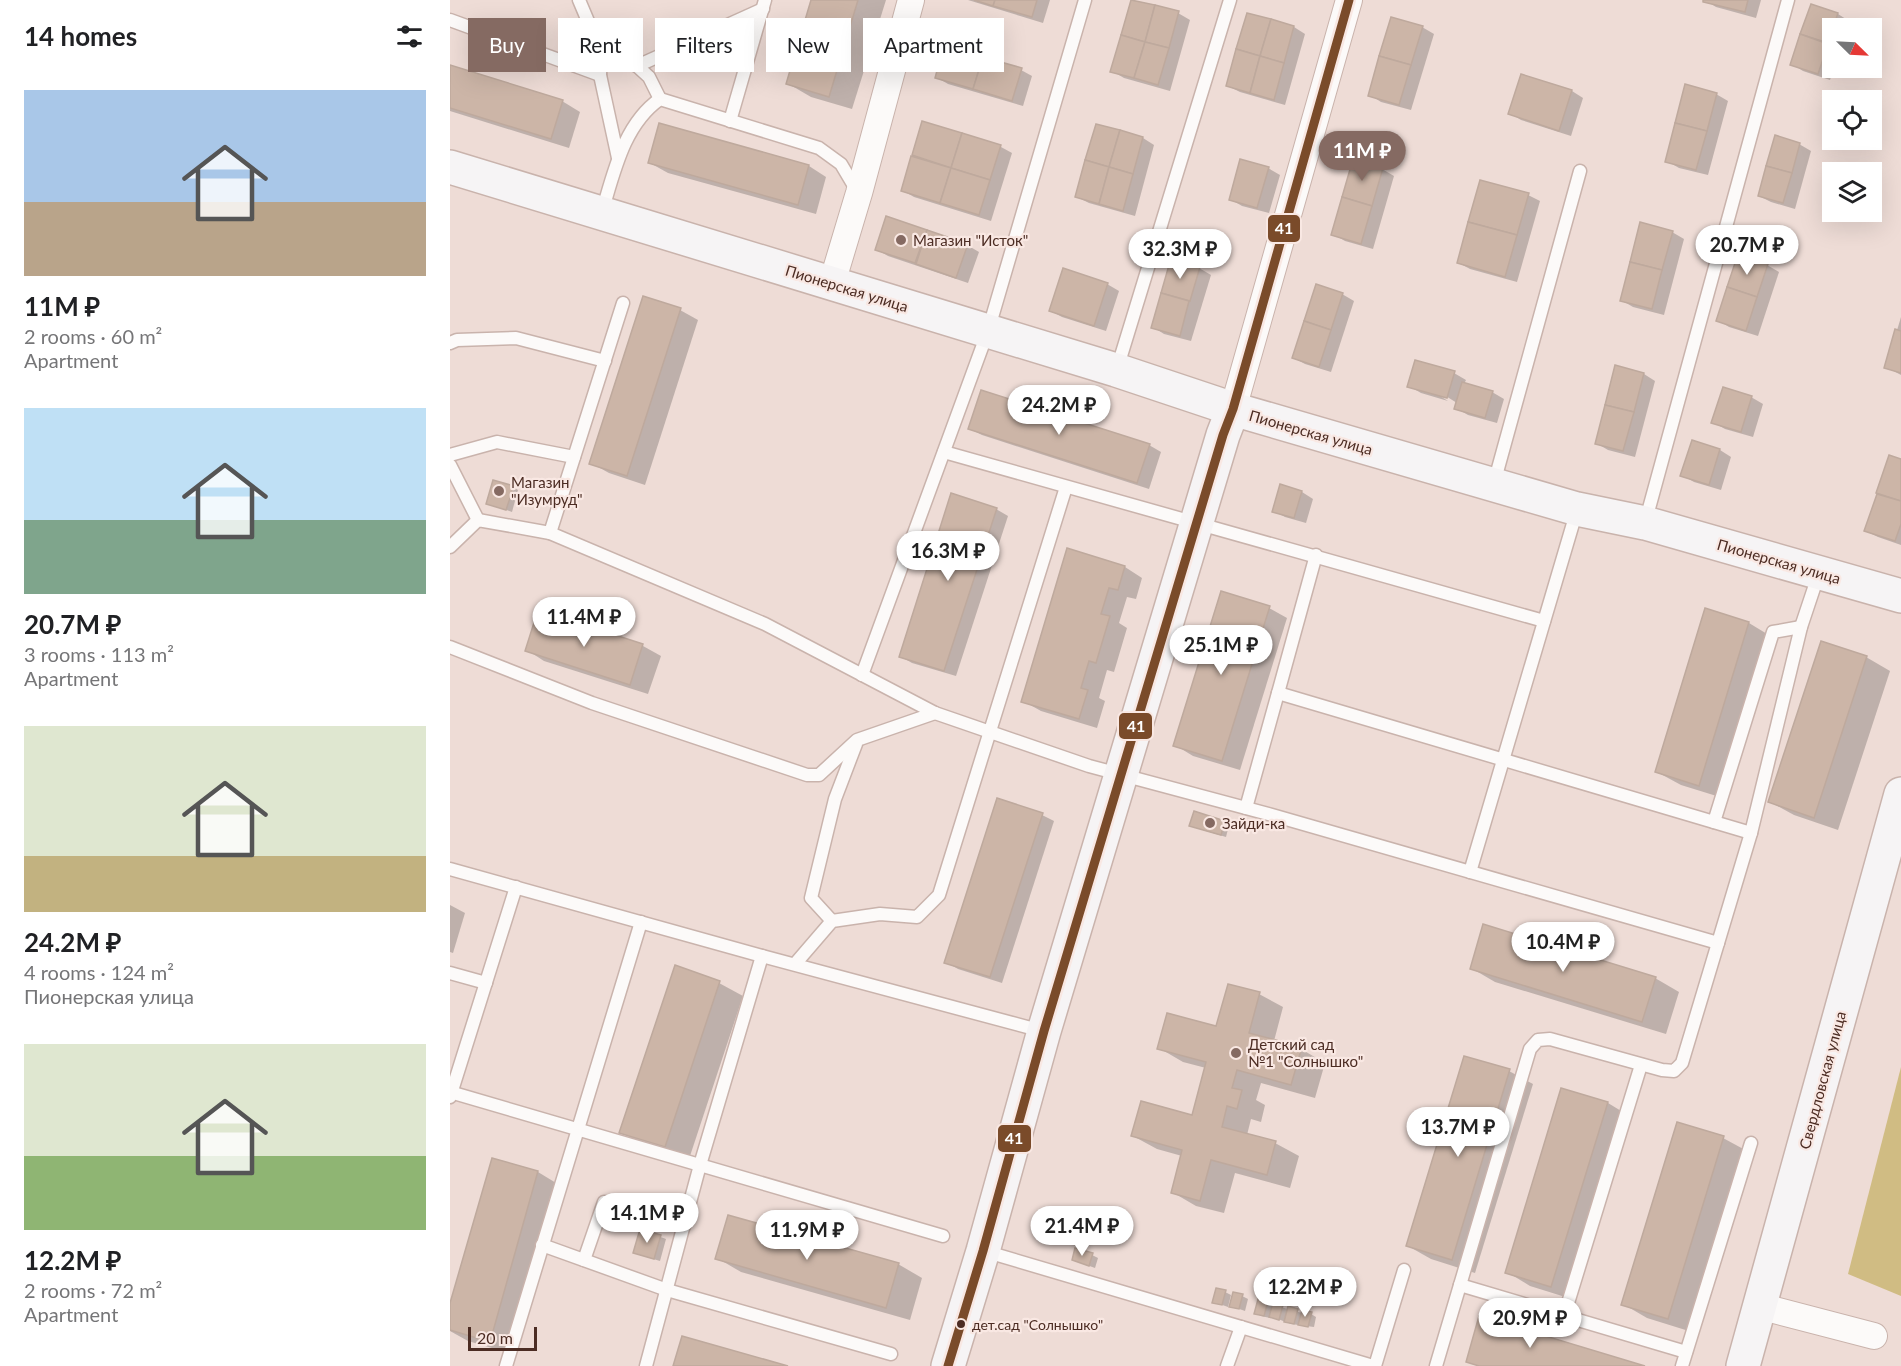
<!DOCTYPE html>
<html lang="en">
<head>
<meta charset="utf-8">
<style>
	:root { --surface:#fff; --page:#f2f2f2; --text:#202124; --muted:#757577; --accent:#856a62 }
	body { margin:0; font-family:Lato,sans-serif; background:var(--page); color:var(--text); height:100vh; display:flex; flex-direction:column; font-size:22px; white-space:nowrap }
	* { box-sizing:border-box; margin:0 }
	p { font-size:20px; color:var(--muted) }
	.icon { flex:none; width:33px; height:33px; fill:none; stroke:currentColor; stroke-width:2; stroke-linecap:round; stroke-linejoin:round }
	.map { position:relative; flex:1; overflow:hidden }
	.panel { display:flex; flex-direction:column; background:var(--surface); width:450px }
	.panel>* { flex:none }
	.banner { position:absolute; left:18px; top:18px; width:570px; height:54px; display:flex; gap:12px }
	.needle { width:39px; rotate:114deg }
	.fabs { position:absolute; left:1372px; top:18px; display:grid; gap:12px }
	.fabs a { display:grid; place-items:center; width:60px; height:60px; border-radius:0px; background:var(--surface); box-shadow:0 6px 24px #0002; font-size:30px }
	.scale { position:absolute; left:18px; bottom:15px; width:69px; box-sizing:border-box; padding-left:6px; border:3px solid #4c2c23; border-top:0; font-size:16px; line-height:21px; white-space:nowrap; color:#4c2c23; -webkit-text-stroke:4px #f9e8e3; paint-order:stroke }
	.price { position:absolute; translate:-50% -51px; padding:0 14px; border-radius:21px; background:#fff; color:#222; font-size:20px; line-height:39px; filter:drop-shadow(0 2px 3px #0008) }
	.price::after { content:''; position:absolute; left:50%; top:36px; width:18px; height:14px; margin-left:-9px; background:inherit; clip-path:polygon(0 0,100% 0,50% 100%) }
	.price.active { background:var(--accent); color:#fff }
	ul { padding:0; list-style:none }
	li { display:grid; align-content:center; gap:12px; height:318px; padding:0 24px }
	li span { display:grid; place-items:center; height:186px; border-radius:0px; color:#555 }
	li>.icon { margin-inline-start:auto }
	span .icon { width:108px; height:108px; fill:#fffc; stroke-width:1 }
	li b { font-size:26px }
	h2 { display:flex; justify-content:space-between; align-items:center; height:72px; padding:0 24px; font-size:26px }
	.tag { padding:0 21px; border-radius:0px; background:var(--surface); box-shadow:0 6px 24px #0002; font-size:21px; line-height:54px }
	.tag.active { background:var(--accent); color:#fff }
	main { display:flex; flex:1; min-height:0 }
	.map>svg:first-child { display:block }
	.forest { fill:#d0bc83 }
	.shadow { fill:#0003 }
	.building { fill:#ccb5a7; stroke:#bea99d; stroke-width:1.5 }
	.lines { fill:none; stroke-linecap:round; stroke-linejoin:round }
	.lane-casing { stroke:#c9b3ac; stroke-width:15 }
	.street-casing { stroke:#c9b3ac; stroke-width:28 }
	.secondary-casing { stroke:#c9b3ac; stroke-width:36 }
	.lane { stroke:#fcfaf9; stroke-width:12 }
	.street { stroke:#fcfaf9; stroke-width:26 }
	.secondary { stroke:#f6f4f5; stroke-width:33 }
	.bus-1-casing { stroke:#f9e8e3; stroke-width:14 }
	.bus-1 { stroke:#7a4b2a; stroke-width:9 }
	.poi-dot { fill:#856a62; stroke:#f9e8e3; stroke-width:2 }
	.bus-dot { fill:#4c2c23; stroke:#f9e8e3; stroke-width:2 }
	.labels { text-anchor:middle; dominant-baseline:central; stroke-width:4.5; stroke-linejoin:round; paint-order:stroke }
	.bus-label { font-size:14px; fill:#4c2c23; stroke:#f9e8e3; text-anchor:start }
	.poi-label { font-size:15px; fill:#4c2c23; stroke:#f9e8e3; text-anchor:start }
	.street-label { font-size:15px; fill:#4c2c23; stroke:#f9e8e3 }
	.line-badge { stroke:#f9e8e3; stroke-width:2 }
	.badge-label { font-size:16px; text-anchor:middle; font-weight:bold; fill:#fff }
</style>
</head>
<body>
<main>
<section class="panel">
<h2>14 homes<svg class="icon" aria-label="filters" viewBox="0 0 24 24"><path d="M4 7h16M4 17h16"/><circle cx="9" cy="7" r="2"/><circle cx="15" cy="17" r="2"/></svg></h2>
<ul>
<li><span style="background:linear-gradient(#a9c7e8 60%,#b9a48a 0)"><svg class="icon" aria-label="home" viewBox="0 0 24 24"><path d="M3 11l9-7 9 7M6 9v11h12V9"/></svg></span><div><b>11M ₽</b><p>2 rooms · 60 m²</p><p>Apartment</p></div></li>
<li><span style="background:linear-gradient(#bfe0f5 60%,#7fa58c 0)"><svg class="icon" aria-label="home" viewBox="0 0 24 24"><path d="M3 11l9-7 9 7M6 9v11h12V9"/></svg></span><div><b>20.7M ₽</b><p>3 rooms · 113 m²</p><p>Apartment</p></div></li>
<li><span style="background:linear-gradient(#dfe7d0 70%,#c2b280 0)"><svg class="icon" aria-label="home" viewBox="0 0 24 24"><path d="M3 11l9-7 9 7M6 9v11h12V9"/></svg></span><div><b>24.2M ₽</b><p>4 rooms · 124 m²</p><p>Пионерская улица</p></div></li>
<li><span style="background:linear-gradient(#dfe7d0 60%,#8fb573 0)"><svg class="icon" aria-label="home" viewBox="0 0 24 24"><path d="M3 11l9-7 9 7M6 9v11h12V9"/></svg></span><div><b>12.2M ₽</b><p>2 rooms · 72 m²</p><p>Apartment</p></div></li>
</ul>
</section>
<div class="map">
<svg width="1451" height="1366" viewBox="0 0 1451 1366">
	<rect width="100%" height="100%" fill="#eedcd6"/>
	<!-- forest -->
	<path class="forest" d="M1451 1067V1296L1398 1274Z"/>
	<!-- shadow -->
	<g class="shadow">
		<path d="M362 0H436L402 109 361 97 337 83Z"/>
		<path d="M518 0H600L593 23Z"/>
		<path d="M682 0 728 13 740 20 720 91 674 78 662 71Z"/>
		<path d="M1255 0H1311L1306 18 1266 7Z"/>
		<path d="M1361 5 1388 14 1399 21 1397 28H1383L1384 68 1380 80 1353 71 1342 64Z"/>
		<path d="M798 14 844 27 855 34 835 105 790 92 778 86Z"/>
		<path d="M972 27 984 34 961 110 931 102 920 95Z"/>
		<path d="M0 66 112 101 130 112 119 148 0 111Z"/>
		<path d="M571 70 582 76 573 106 498 84 486 77Z"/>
		<path d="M1072 75 1122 91 1133 98 1121 136 1071 120 1060 113Z"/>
		<path d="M1266 94 1278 101 1258 175 1229 168 1217 161Z"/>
		<path d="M473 122 551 147 562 153 541 221 464 197 452 190Z"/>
		<path d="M647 126 693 138 704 145 685 216 639 203 627 197Z"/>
		<path d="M1349 144 1361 151 1345 209 1321 202 1309 196Z"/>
		<path d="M200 163 359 166 376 177 366 214 218 173Z"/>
		<path d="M818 168 830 175 819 213 792 206 780 199Z"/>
		<path d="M932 169 944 176 923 249 895 241 883 234Z"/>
		<path d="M1078 195 1090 201 1067 282 1020 269 1009 263Z"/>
		<path d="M437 218 517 245 529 252 518 283 438 256 426 249Z"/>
		<path d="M1222 232 1234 239 1214 315 1183 307 1171 300Z"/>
		<path d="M722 260 749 268 761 275 741 341 714 334 703 327Z"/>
		<path d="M1317 265 1329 272 1308 336 1279 327 1268 320Z"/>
		<path d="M657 284 669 291 656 331 612 317 601 311Z"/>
		<path d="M892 294 904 301 881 372 855 364 844 358Z"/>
		<path d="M230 310 248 320 195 485 159 473 141 463Z"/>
		<path d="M1451 317V375L1436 367Z"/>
		<path d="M1004 373 1016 380 1014 384 1042 392 1054 399 1047 423 1018 415 1006 408 1007 403 991 393 990 396 998 401 971 393 959 386Z"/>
		<path d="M1194 374 1205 381 1185 457 1158 450 1146 443Z"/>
		<path d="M1301 397 1313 404 1303 437 1275 429 1263 422Z"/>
		<path d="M520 429 699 445 711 452 699 489 532 435Z"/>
		<path d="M1243 442 1270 450 1281 457 1271 490 1244 482 1232 475Z"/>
		<path d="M1440 457 1451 461V545L1428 537 1416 531Z"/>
		<path d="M63 487 68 490 62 512 38 503Z"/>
		<path d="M852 492 863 499 856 523 835 517 824 511Z"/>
		<path d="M546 509 558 516 506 676 462 663 450 656Z"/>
		<path d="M675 567 692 578 686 599 677 597 669 623 677 628 664 672 657 670 649 698 655 701 647 728 591 711 573 701Z"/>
		<path d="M819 608 837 618 790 770 743 756 725 745Z"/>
		<path d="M89 612 193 646 211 656 198 694 94 661 77 650Z"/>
		<path d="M1299 623 1322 637 1273 798 1231 785 1207 772Z"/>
		<path d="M1416 657 1440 671 1388 830 1344 815 1320 802Z"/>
		<path d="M592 815 604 821 552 983 508 969 496 962Z"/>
		<path d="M774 822 779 825 776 837 746 828Z"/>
		<path d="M0 905 15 913 3 953 0 952Z"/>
		<path d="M1021 968 1205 978 1229 992 1216 1034 1045 982Z"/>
		<path d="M269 983 293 996 239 1159 195 1146 171 1132Z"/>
		<path d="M809 994 833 1007 824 1041 851 1049 875 1063 865 1098 811 1083 806 1100 815 1105 811 1122 801 1119 797 1135 825 1143 849 1156 840 1188 785 1173 774 1213 746 1206 722 1192 732 1156 707 1149 683 1136 743 1116 756 1068 733 1062 709 1048 767 1028Z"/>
		<path d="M1059 1071 1083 1084 1025 1273 981 1259 958 1246Z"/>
		<path d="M1112 1090 1158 1103 1181 1117 1125 1300 1080 1286 1057 1272Z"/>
		<path d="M1273 1138 1297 1151 1242 1332 1197 1318 1173 1304Z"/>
		<path d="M88 1172 111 1186 63 1354 18 1341 0 1331V1309Z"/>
		<path d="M191 1230 216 1239 210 1261 190 1255Z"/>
		<path d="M642 1255 648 1258 645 1268 623 1260Z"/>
		<path d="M267 1258 448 1264 472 1278 460 1320 291 1272Z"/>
		<path d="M775 1292 781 1295 778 1307 764 1302Z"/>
		<path d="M792 1296 798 1299 795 1311 781 1306Z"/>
		<path d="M809 1301 852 1313 861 1314 866 1317 864 1327 841 1324 820 1316V1318L811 1316 806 1313Z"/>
	</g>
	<!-- building -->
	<g class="building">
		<path d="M361 0H408L379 97 336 84Z"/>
		<path d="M524 0H545L543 6Z"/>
		<path d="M545 0H587L582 17 543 6Z"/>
		<path d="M681 0 705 5 695 42 671 35Z"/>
		<path d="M1253 0H1298L1295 12 1253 2Z"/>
		<path d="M1361 4 1388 13 1378 43 1350 34Z"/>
		<path d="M705 5 729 11 719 48 695 42Z"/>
		<path d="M797 13 821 19 810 56 786 49Z"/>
		<path d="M941 17 973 26 961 65 929 56Z"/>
		<path d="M821 19 844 26 834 63 810 56Z"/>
		<path d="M1350 34 1378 44 1368 74 1340 65Z"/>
		<path d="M671 35 695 42 684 78 660 72Z"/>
		<path d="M695 42 719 48 708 85 684 78Z"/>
		<path d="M494 45 533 57 523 89 485 78Z"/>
		<path d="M786 49 810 56 800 93 776 86Z"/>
		<path d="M810 56 834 63 824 100 800 93Z"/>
		<path d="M929 56 961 65 949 105 918 96Z"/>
		<path d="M533 57 572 68 562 101 523 89Z"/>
		<path d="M0 65 113 100 101 139 0 108Z"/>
		<path d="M1071 74 1122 90 1109 131 1058 114Z"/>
		<path d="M1235 84 1267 93 1257 131 1225 123Z"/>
		<path d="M472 121 512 133 501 168 462 155Z"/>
		<path d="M209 123 359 165 348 205 198 163Z"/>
		<path d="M1225 123 1257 131 1246 170 1215 162Z"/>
		<path d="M646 124 670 130 659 167 635 160Z"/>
		<path d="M670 130 693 137 683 174 659 167Z"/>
		<path d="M512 133 551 145 540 180 501 168Z"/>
		<path d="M1325 135 1350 143 1342 173 1316 166Z"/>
		<path d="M461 156 501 168 490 203 451 191Z"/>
		<path d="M790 159 819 167 807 208 779 200Z"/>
		<path d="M903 159 933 168 922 206 892 197Z"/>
		<path d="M635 160 659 167 649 204 625 197Z"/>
		<path d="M1316 166 1342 173 1333 203 1308 196Z"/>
		<path d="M659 167 683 174 673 211 649 204Z"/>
		<path d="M501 168 540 180 529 215 490 203Z"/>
		<path d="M1030 180 1079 193 1067 235 1018 222Z"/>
		<path d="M892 197 922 206 911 244 881 235Z"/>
		<path d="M436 216 477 230 465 263 425 250Z"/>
		<path d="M1018 222 1067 235 1055 277 1007 263Z"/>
		<path d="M1190 222 1223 231 1212 270 1180 262Z"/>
		<path d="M477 230 518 244 506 278 466 264Z"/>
		<path d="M1288 254 1318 264 1307 297 1277 287Z"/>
		<path d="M721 258 750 267 740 301 711 293Z"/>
		<path d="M1180 262 1212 270 1202 309 1170 301Z"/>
		<path d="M613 268 658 283 644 326 599 311Z"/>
		<path d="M866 284 893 293 881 330 854 321Z"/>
		<path d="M1277 287 1307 297 1296 331 1266 321Z"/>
		<path d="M711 293 739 301 730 336 701 328Z"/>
		<path d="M193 296 231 308 177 476 139 464Z"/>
		<path d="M854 321 881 330 869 367 842 358Z"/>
		<path d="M1445 329 1451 331V373L1434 368Z"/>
		<path d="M965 360 1005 371 997 398 957 387Z"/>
		<path d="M1165 365 1194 373 1184 412 1155 405Z"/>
		<path d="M1012 382 1043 391 1035 418 1004 409Z"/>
		<path d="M1273 387 1302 396 1291 432 1261 423Z"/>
		<path d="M531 390 700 444 687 483 518 429Z"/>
		<path d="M1155 405 1184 412 1173 451 1145 444Z"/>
		<path d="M1242 440 1270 449 1259 485 1230 476Z"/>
		<path d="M1439 455 1451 459V501L1426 493Z"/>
		<path d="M43 480 64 486 56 510 36 504Z"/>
		<path d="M830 484 852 491 844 518 822 512Z"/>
		<path d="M501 493 547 508 494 671 449 657Z"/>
		<path d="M1427 494 1451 501V524L1445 541 1414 531Z"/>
		<path d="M617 548 675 566 668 590 659 588 651 614 660 616 646 663 639 661 631 688 638 690 629 719 571 702Z"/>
		<path d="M771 591 820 606 772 761 723 746Z"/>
		<path d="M1255 608 1299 622 1249 786 1205 772Z"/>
		<path d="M88 610 193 644 180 685 75 651Z"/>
		<path d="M1371 641 1417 656 1364 818 1318 802Z"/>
		<path d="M547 798 593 813 540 977 494 963Z"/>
		<path d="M744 811 775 821 771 835 739 826Z"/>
		<path d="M1033 924 1206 977 1192 1022 1020 969Z"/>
		<path d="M225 965 270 981 215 1147 169 1133Z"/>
		<path d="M778 984 810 992 799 1033 852 1047 841 1085 787 1070 782 1088 792 1090 787 1109 777 1106 772 1127 826 1141 817 1175 761 1160 750 1201 721 1193 732 1150 681 1136 691 1101 742 1115 756 1062 707 1049 717 1013 766 1026Z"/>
		<path d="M1014 1056 1060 1069 1002 1260 956 1246Z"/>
		<path d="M1111 1088 1158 1102 1101 1287 1055 1273Z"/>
		<path d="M1227 1122 1274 1136 1218 1319 1171 1305Z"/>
		<path d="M42 1158 88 1171 40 1342 0 1330V1303Z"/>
		<path d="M278 1215 449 1263 436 1308 265 1259Z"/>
		<path d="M190 1229 211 1235 204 1259 183 1253Z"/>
		<path d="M625 1248 643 1253 639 1266 622 1260Z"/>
		<path d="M766 1288 776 1290 772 1305 762 1303Z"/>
		<path d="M783 1292 793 1294 789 1309 779 1307Z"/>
		<path d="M808 1299 818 1301 814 1316 804 1314Z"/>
		<path d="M823 1302 833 1305 829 1320 819 1317Z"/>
		<path d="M838 1306 848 1309 844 1324 834 1322Z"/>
		<path d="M852 1310 862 1312 858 1327 848 1325Z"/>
		<path d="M1029 1316 1195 1366H1029L1016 1362Z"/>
		<path d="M232 1336 338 1366H223Z"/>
	</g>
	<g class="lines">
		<defs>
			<g id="lane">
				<path d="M129 0 151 52 187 66 313 9"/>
				<path d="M0 20 150 75"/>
				<path d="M151 52 150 75 168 158"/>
				<path d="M187 66 199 77 210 99"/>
				<path d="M280 121 315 0"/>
				<path d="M152 212C164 172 174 124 210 99L369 148 391 164 407 191"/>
				<path d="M0 343 7 340 66 338 155 361"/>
				<path d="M667 369 780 0"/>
				<path d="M494 452 1094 621"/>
				<path d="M0 455 47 442 124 457"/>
				<path d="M0 465 28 520"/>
				<path d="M1044 483 1130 171"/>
				<path d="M1195 523 1338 0"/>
				<path d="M100 533 173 303"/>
				<path d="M0 547 28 520 100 533 315 624 485 713 639 766 822 815 1268 943"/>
				<path d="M0 647 142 703 357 775H369L407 740 485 713"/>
				<path d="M412 675 538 331 635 0"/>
				<path d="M828 693 866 555"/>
				<path d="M796 808 828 693 1301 833"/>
				<path d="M1264 822 1323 632 1351 627"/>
				<path d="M0 869 312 956 592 1031"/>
				<path d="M1020 872 1127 510"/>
				<path d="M382 921 361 898 385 799 406 744"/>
				<path d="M345 964 382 921 430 914 467 917 489 895 616 487"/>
				<path d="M0 973 36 983"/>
				<path d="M0 1092 493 1236"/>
				<path d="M0 1097 66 887"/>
				<path d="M92 1245 217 1290 441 1354"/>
				<path d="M534 1251 923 1366"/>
				<path d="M134 1260 154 1202 234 1226"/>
				<path d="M1010 1285 1236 1352"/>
				<path d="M1114 1316 1191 1065"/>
				<path d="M56 1366 191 922"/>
				<path d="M196 1366 250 1165 312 956"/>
				<path d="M777 1366 791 1327"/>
				<path d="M925 1366 954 1270"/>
				<path d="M986 1366 1080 1049 1088 1040 1100 1039 1212 1070 1224 1071 1232 1063 1301 833 1351 627 1369 573"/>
				<path d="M1232 1366 1301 1143"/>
			</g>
			<g id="street">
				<path d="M382 283 409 193 461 0"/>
				<path d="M783 409 899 0"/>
				<path d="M1309 1306 1424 1336"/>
			</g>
			<g id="secondary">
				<path d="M0 167 666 370 783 409 1127 509 1195 523 1451 596"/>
				<path d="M498 1366 533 1251 594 1031 773 435 783 409"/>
				<path d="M1293 1366 1451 794"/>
			</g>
		</defs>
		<!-- lane casing -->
		<use href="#lane" class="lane-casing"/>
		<!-- street casing -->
		<use href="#street" class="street-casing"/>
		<!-- secondary casing -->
		<use href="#secondary" class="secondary-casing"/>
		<!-- lane -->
		<use href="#lane" class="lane"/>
		<!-- street -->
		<use href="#street" class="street"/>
		<!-- secondary -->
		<use href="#secondary" class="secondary"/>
		<defs>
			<path id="bus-1" d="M498 1366 533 1251 594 1031 773 435 783 409 899 0"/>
		</defs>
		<!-- bus-1 casing -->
		<use href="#bus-1" class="bus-1-casing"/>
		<!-- bus-1 -->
		<use href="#bus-1" class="bus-1"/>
	</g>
	<!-- markers -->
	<g class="poi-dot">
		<circle cx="451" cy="240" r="6"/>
		<circle cx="49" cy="491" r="6"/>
		<circle cx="760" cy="823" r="6"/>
		<circle cx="786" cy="1053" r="6"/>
	</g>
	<circle class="bus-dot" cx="511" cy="1324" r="5"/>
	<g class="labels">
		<!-- bus labels -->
		<g class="bus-label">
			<text x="522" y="1324">дет.сад "Солнышко"</text>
		</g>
		<!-- poi labels -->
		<g class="poi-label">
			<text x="463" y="240">Магазин "Исток"</text>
			<text x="61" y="482">Магазин<tspan x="61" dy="17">"Изумруд"</tspan></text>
			<text x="772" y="823">Зайди-ка</text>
			<text x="798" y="1044">Детский сад<tspan x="798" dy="17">№1 "Солнышко"</tspan></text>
		</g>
		<!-- street labels -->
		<g class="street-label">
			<text transform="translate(397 288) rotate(17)">Пионерская улица</text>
			<text transform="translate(861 432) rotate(16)">Пионерская улица</text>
			<text transform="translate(1329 561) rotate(16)">Пионерская улица</text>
			<text transform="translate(1372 1080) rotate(-75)">Свердловская улица</text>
		</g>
	</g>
	<g class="line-badge">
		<rect x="817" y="214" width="34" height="29" rx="6" fill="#7a4b2a"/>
		<rect x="668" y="712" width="35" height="28" rx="6" fill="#7a4b2a"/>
		<rect x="547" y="1124" width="35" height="29" rx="6" fill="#7a4b2a"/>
	</g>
	<g class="badge-label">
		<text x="834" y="234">41</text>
		<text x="686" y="732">41</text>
		<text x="564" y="1144">41</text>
	</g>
</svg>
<div class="fabs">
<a><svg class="needle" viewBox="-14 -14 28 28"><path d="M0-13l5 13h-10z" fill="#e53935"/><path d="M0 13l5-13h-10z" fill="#757577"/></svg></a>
<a><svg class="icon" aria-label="locate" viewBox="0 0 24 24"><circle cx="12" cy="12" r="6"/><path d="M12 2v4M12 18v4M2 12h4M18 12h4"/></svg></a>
<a><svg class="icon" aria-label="layers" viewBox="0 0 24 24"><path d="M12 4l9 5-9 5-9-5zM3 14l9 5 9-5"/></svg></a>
</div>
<div class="scale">20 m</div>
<b class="price active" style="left:912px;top:182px">11M ₽</b>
<b class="price" style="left:1297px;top:276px">20.7M ₽</b>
<b class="price" style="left:730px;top:280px">32.3M ₽</b>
<b class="price" style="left:609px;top:436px">24.2M ₽</b>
<b class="price" style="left:498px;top:582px">16.3M ₽</b>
<b class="price" style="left:134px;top:648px">11.4M ₽</b>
<b class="price" style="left:771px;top:676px">25.1M ₽</b>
<b class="price" style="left:1113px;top:973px">10.4M ₽</b>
<b class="price" style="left:1008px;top:1158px">13.7M ₽</b>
<b class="price" style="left:197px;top:1244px">14.1M ₽</b>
<b class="price" style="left:632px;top:1257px">21.4M ₽</b>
<b class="price" style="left:357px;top:1261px">11.9M ₽</b>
<b class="price" style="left:855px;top:1318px">12.2M ₽</b>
<b class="price" style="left:1080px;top:1349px">20.9M ₽</b>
<div class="banner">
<a class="tag active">Buy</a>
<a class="tag">Rent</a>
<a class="tag">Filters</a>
<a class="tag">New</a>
<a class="tag">Apartment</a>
</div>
</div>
</main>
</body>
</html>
